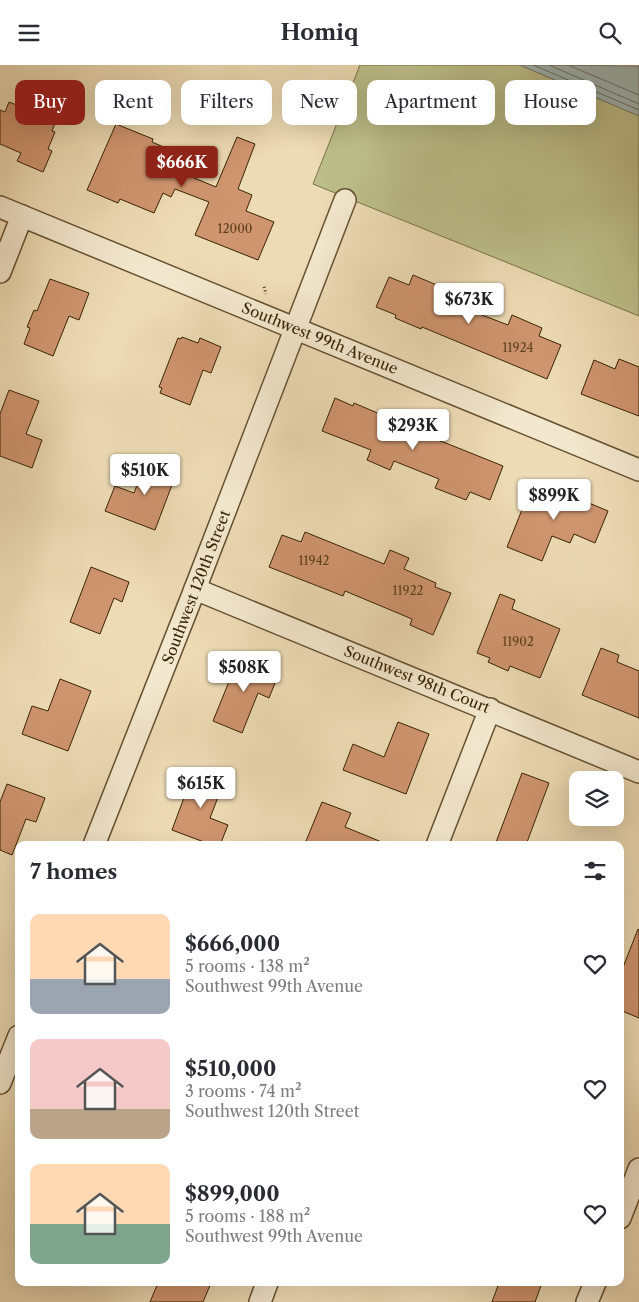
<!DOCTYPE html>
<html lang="en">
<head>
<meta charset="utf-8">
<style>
	:root { --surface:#fff; --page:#f2f2f3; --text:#2b2b33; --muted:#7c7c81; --accent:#8f2418 }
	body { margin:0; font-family:"Libre Caslon Text",serif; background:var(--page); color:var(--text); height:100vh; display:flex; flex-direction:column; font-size:19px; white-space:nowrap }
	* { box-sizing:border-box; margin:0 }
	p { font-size:16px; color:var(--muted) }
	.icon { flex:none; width:28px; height:28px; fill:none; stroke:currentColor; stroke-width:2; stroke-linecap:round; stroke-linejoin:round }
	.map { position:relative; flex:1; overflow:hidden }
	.panel { position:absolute; left:15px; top:776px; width:609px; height:445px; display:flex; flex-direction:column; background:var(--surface); border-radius:10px; box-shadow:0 5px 20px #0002 }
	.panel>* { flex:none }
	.hud { position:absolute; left:15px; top:15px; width:610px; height:45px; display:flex; gap:10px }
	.buttons { position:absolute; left:569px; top:706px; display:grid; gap:10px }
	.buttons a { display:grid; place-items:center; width:55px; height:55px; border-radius:10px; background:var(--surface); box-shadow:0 5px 20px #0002; font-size:25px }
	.price { position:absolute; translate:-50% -42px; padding:0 11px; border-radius:5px; background:#fff; color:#222; font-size:16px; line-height:32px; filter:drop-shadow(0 1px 2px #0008) }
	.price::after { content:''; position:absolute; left:50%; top:30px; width:15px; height:11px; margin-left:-8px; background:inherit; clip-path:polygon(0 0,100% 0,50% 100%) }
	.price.selected { background:var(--accent); color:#fff }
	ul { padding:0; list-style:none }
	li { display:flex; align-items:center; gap:15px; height:125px; padding:0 15px }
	li span { display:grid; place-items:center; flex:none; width:140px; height:100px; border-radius:10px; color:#555 }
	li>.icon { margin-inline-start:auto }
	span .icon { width:60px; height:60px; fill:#fffc; stroke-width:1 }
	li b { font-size:21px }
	h2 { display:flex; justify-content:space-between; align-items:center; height:60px; padding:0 15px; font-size:21px }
	.chip { padding:0 18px; border-radius:10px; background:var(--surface); box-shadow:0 5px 20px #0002; font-size:18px; line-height:45px }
	.chip.selected { background:var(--accent); color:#fff }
	header { display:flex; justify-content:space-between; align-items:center; height:65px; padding:0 15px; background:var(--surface); font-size:22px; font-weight:700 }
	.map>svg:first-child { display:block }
	.green { fill:#bcbf8b; stroke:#7a7146 }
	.water { fill:#9eb8b9; stroke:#757c70 }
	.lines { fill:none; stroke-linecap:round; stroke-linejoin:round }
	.shore { stroke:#6b6e5e; stroke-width:1 }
	.building { fill:#cf956f; stroke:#382302 }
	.minor-casing { stroke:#65512f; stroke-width:24 }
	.path { stroke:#382302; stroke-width:3; stroke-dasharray:1 2.5; stroke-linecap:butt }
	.minor { stroke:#f3e8cf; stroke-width:21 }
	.labels { text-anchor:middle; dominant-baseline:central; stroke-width:4.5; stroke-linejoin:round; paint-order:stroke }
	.number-label { font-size:12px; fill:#5e401d }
	.street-label { font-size:15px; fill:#382302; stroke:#f3e8cf }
</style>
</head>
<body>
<header><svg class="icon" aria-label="menu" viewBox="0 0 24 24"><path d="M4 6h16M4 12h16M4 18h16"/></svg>Homiq<svg class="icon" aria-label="search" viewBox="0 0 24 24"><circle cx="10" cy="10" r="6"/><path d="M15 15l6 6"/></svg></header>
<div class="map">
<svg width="639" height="1237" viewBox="0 0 639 1237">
	<rect width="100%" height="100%" fill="#eddbb5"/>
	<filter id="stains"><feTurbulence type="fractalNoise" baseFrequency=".004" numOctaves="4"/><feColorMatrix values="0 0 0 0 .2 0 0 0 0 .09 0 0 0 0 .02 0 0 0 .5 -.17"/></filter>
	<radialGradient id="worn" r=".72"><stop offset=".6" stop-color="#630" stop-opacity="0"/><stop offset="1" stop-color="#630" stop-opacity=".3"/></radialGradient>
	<!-- green -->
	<path class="green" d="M360 0H520L639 51V251L313 119Z"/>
	<!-- water -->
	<path class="water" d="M520 0 639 1V51Z"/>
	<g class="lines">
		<!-- shore -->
		<g class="shore">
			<path d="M533 0 639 45"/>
			<path d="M549 0 639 39"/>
			<path d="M568 0 639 30"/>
		</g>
	</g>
	<!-- building -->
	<g class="building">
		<path d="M9 37 56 56 52 66 55 67 48 84 52 86 43 107 17 96 21 88 0 79V45L5 47Z"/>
		<path d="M116 59 153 74 152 77 193 95 187 110 216 122 237 72 255 79 238 124 252 130 246 146 274 157 258 195 195 170 209 137 175 124 171 132 163 128 154 148 120 134 118 138 87 125Z"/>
		<path d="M413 210 465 232 461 242 508 260 512 250 542 263 539 271 561 280 547 314 422 262 421 264 395 253 396 250 376 242 389 212 409 220Z"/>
		<path d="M50 214 89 228 79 255 69 251 53 291 24 279 30 263 27 262 34 245 37 246Z"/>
		<path d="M182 272 198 278 200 273 221 282 211 308 203 305 190 340 160 328 162 323 159 322 178 273 181 274Z"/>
		<path d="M619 294 639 302V351L581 329 594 295 615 304Z"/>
		<path d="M9 325 39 336 26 369 42 375 32 403 0 391V349Z"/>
		<path d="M335 333 353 341 354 338 382 350 381 352 503 401 490 435 470 427 466 435 435 423 439 414 394 396 390 405 367 395 371 385 322 366Z"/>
		<path d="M147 393 178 404 155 465 105 446 115 421 134 428Z"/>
		<path d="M534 415 608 446 595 478 574 469 570 478 552 471 542 496 507 482Z"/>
		<path d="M305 467 384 499 390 485 409 493 404 504 436 518 435 522 451 528 433 570 410 560 412 554 345 526 343 531 269 502 282 470 301 477Z"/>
		<path d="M91 502 129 517 122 537 114 533 100 569 70 557Z"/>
		<path d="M500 529 515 535 512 544 560 564 540 613 510 601 508 606 488 597 490 593 477 588Z"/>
		<path d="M601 583 619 590 617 597 639 606V653L582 630Z"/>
		<path d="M239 592 279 608 269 633 258 628 242 668 213 656Z"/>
		<path d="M60 614 91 626 68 686 22 669 32 641 48 646Z"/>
		<path d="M398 657 429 669 406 729 343 705 353 679 384 692Z"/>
		<path d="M195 703 225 714 210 753 228 760 220 780H212L172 765Z"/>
		<path d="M522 708 549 718 526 780H495Z"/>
		<path d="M7 719 45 733 36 757 26 754 12 790 0 785V737Z"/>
		<path d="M322 737 351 748 345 762 389 780H317L306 776Z"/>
		<path d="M638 864 639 865V953L620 945V910Z"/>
		<path d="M158 1218H211L203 1237H150Z"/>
		<path d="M499 1218H542L535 1237H492Z"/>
	</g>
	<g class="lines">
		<defs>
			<g id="minor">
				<path d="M0 142 639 405"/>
				<path d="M0 207 22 151"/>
				<path d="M195 524 639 707"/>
				<path d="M94 780 195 524 345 135"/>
				<path d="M437 780 490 644"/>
				<path d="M0 1018 19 971"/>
				<path d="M620 1153 639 1104"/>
				<path d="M260 1237 267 1218"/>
				<path d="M587 1237 595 1218"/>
			</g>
		</defs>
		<!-- minor casing -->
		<use href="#minor" class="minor-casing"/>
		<!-- path -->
		<path class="path" d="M264 222 266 229"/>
		<!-- minor -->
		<use href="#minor" class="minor"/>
	</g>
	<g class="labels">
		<!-- number labels -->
		<g class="number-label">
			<text x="235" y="163">12000</text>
			<text x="518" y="282">11924</text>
			<text x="314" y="495">11942</text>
			<text x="408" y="525">11922</text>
			<text x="518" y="576">11902</text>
		</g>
		<!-- street labels -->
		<g class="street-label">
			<text transform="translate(320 273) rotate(22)">Southwest 99th Avenue</text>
			<text transform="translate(196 522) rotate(-69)">Southwest 120th Street</text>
			<text transform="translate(417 614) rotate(22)">Southwest 98th Court</text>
		</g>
	</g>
	<rect width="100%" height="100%" filter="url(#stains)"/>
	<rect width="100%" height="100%" fill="url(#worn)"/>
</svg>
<div class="buttons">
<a><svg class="icon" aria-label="layers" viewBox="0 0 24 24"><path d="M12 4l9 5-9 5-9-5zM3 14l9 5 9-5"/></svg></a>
</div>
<b class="price selected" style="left:182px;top:123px">$666K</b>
<b class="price" style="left:469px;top:260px">$673K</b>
<b class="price" style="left:413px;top:386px">$293K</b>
<b class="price" style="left:145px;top:431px">$510K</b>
<b class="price" style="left:554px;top:456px">$899K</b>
<b class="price" style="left:244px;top:628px">$508K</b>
<b class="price" style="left:201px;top:744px">$615K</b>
<div class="hud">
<a class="chip selected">Buy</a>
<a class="chip">Rent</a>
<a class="chip">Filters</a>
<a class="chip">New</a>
<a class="chip">Apartment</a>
<a class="chip">House</a>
</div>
<section class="panel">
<h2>7 homes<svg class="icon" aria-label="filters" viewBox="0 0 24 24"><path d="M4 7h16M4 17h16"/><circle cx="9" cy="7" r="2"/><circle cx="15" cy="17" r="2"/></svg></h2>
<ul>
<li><span style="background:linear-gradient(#ffd9b3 65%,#9aa5b1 0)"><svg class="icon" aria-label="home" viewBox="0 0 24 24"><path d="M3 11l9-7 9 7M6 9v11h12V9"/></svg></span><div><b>$666,000</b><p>5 rooms · 138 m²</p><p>Southwest 99th Avenue</p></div><svg class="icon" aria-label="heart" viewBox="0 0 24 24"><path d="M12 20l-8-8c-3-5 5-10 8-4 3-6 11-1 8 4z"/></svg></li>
<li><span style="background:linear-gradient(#f6c9c9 70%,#b9a48a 0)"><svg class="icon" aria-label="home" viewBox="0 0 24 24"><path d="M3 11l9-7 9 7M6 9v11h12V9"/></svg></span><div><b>$510,000</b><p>3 rooms · 74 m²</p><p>Southwest 120th Street</p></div><svg class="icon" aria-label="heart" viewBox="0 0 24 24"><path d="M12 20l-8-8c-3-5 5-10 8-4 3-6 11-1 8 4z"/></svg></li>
<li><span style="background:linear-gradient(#ffd9b3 60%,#7fa58c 0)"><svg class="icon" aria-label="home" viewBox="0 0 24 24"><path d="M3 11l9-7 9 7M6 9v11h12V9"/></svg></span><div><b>$899,000</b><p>5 rooms · 188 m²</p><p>Southwest 99th Avenue</p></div><svg class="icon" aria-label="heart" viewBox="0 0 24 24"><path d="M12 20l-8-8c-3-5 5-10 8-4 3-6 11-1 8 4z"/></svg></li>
</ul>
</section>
</div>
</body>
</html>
